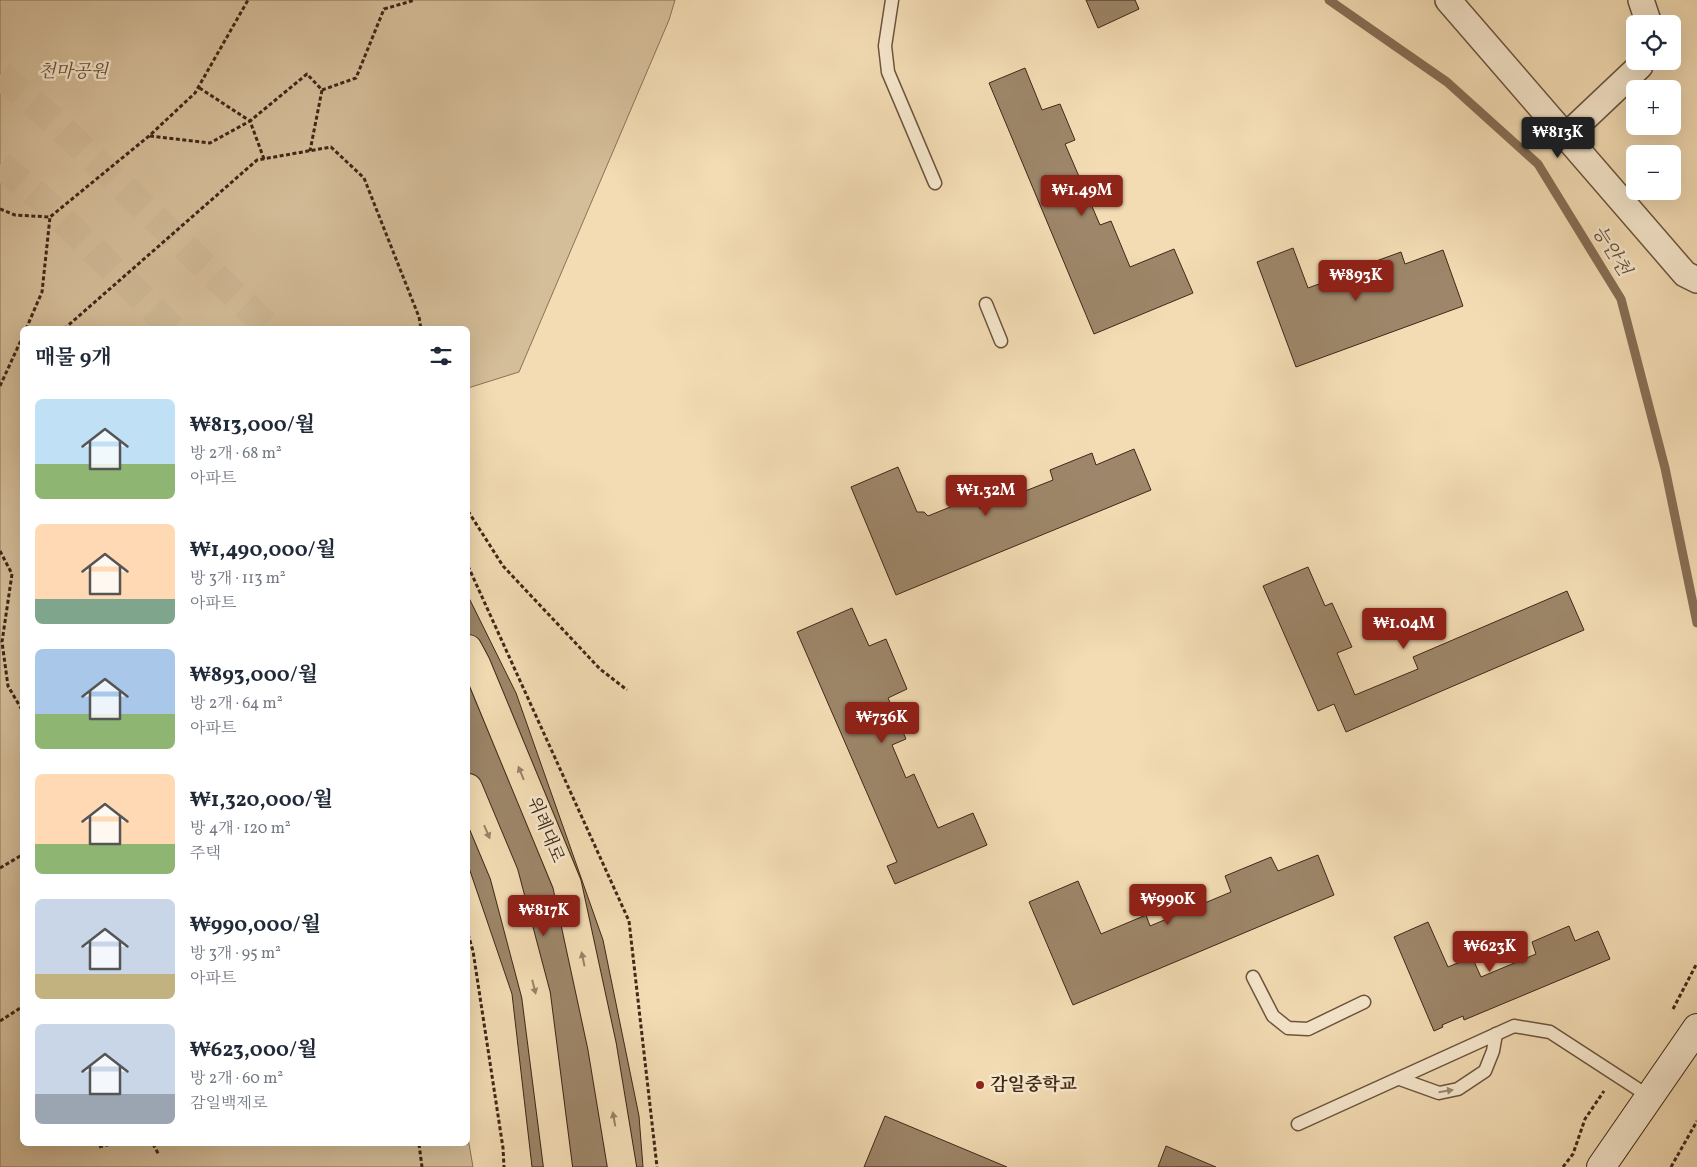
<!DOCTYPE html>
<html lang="ko">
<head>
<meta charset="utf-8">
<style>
	:root { --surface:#fff; --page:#f2f2f3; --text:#1f2937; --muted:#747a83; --accent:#8f2418 }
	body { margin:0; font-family:Vollkorn,"Noto Serif KR",serif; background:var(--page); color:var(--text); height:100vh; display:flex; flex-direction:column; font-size:19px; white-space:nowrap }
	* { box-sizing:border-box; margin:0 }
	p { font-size:16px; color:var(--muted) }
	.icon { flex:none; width:28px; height:28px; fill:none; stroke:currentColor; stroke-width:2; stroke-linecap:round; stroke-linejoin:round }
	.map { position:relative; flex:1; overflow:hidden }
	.details { position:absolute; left:20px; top:326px; width:450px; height:820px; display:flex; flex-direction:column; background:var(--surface); border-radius:8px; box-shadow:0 5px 20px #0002 }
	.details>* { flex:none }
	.fabs { position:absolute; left:1626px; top:15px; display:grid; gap:10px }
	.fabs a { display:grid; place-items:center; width:55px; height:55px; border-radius:8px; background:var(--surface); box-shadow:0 5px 20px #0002; font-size:25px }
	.price { position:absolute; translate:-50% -42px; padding:0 11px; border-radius:5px; background:var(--accent); color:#fff; font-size:16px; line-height:32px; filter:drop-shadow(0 1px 2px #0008) }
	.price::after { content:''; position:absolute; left:50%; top:30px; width:15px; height:11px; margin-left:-8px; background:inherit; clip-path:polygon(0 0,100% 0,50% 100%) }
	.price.current { background:#222; color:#fff }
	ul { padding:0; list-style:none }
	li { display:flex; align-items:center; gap:15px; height:125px; padding:0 15px }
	li span { display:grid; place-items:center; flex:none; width:140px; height:100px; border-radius:8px; color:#555 }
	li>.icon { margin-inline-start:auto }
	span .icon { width:60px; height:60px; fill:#fffc; stroke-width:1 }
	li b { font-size:21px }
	h2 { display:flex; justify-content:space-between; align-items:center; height:60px; padding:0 15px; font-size:21px }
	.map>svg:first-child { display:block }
	.green { fill:#d4bd99; stroke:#8a7258 }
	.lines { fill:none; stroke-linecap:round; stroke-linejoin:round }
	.stream { stroke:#866f55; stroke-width:9 }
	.building { fill:#9d8669; stroke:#3f2817 }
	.primary-tunnel { stroke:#cfb895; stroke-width:28; stroke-dasharray:28 14; stroke-linecap:butt }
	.lane-casing { stroke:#6c553e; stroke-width:15 }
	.street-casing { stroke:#6c553e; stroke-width:28 }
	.secondary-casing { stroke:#3f2817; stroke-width:30 }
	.primary-casing { stroke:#3f2817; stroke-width:30 }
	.path { stroke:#3f2817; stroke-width:3; stroke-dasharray:4 2.5; stroke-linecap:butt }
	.lane { stroke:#f7e8ce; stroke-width:12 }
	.street { stroke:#f7e8ce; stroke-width:25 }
	.secondary { stroke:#f7e8ce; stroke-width:28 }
	.primary { stroke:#f3dcb4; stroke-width:28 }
	.oneway { fill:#998266 }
	.oneway2 { fill:#9b8872 }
	.poi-dot { fill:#8f2418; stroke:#f7e8ce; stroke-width:2 }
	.labels { text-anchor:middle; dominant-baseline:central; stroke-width:5; stroke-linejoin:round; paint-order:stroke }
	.park-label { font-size:18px; font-style:italic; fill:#644d38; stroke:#f7e8ce }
	.street-label { font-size:18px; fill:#3f2817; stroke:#f7e8ce }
	.poi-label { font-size:18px; font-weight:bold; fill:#3f2817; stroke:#f7e8ce; text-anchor:start }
	.water-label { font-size:19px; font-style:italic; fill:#634c36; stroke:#f7e8ce }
</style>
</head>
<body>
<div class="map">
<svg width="1697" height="1167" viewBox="0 0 1697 1167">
	<rect width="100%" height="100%" fill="#f3dcb4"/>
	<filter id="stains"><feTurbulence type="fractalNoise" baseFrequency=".004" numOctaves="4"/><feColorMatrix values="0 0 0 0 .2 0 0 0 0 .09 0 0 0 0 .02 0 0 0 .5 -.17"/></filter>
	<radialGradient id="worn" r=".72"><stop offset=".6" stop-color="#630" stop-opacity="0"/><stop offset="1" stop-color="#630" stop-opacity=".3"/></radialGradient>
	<!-- green -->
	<path class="green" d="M0 0H675L669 20 519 372 468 388V329H22V1144H468V1138L473 1167H0Z"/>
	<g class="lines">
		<!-- stream -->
		<path class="stream" d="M1329 0 1447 82 1538 164 1621 299 1665 468 1697 623"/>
	</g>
	<!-- building -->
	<g class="building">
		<path d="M1086 0H1135L1139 9 1098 28Z"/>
		<path d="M1025 68 1042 110 1060 104 1075 140 1065 144 1100 225 1111 221 1130 267 1174 249 1193 293 1094 334 989 83Z"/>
		<path d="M1293 248 1308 288 1338 277 1341 287 1350 283 1346 272 1401 252 1405 264 1443 250 1463 306 1296 367 1257 262Z"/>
		<path d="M1134 449 1151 490 896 595 851 487 898 467 917 512H924L928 516 975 497 980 509 1053 480 1050 470 1092 453 1096 465Z"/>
		<path d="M1308 567 1325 606 1332 603 1352 647 1337 653 1355 695 1418 669 1413 657 1567 591 1584 630 1346 732 1334 704 1318 711 1263 586Z"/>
		<path d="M468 596 516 693 603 940 639 1116 643 1167H532L512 994 468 865Z"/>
		<path d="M852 608 869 646 886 639 907 689 888 698 906 739 892 745 906 778 914 774 938 828 973 813 987 845 895 884 887 866 897 862 797 632Z"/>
		<path d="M1318 855 1334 895 1073 1005 1029 902 1078 881 1101 934 1146 915 1150 926 1231 892 1225 876 1271 857 1278 871Z"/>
		<path d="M1428 922 1448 967 1472 957 1481 977 1536 954 1532 942 1569 926 1575 941 1598 931 1610 959 1464 1020 1463 1016 1442 1025 1443 1027 1434 1031 1394 937Z"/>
		<path d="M885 1116 1007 1167H864Z"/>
		<path d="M1166 1146 1216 1167H1158Z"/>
	</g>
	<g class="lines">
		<!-- primary-tunnel -->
		<g class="primary-tunnel">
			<path d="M0 75 53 120 270 329"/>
			<path d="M0 165 45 202 173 329"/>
		</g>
		<defs>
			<g id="lane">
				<path d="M892 0 885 46 888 72 935 183"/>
				<path d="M986 304 1001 341"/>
				<path d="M1253 977 1273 1016 1288 1028 1308 1029 1364 1002"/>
				<path d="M1400 1079 1439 1093 1458 1089 1485 1071 1493 1051 1496 1034"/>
				<path d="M1298 1124 1514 1026 1550 1032 1650 1097"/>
			</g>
			<g id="street">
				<path d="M1448 0 1685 274 1697 280"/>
				<path d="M1641 0 1649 24"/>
				<path d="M1566 136 1640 66 1641 61"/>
			</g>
			<path id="secondary" d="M1601 1167 1697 1028"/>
			<g id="primary">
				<path d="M468 649 476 664 567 884 602 1046 622 1167"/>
				<path d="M468 788 504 874 536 995 558 1167"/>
			</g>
		</defs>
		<!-- lane casing -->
		<use href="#lane" class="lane-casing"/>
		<!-- street casing -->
		<use href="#street" class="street-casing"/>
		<!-- secondary casing -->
		<use href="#secondary" class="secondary-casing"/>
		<!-- primary casing -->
		<use href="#primary" class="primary-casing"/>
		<!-- path -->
		<g class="path">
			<path d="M322 90 356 78 384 9 415 0"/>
			<path d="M150 136 210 143 250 121 198 87"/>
			<path d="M264 159 250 121 307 74 322 90 310 151"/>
			<path d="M0 209 15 215 50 217 149 136 195 93 248 0"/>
			<path d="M26 329 42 292 50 217"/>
			<path d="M64 329 257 160 331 147 364 178 419 317 421 329"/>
			<path d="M0 386 22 338"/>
			<path d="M468 511 503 566 600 669 627 690"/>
			<path d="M0 551 12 574 2 642 8 686 22 710"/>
			<path d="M468 566 629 921 657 1167"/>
			<path d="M0 868 22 855"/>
			<path d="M468 934 473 951 503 1148 504 1167"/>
			<path d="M1673 1009 1697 963"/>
			<path d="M0 1021 22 1007"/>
			<path d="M153 1144 159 1155"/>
			<path d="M419 1144 422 1167"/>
			<path d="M99 1147 111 1144"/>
			<path d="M1563 1167 1573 1154 1585 1119 1604 1091"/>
			<path d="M1671 1167 1697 1121"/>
		</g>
		<!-- lane -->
		<use href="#lane" class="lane"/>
		<!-- street -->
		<use href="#street" class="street"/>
		<!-- secondary -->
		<use href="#secondary" class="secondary"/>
		<!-- primary -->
		<use href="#primary" class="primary"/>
	</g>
	<!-- one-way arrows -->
	<defs><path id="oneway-solid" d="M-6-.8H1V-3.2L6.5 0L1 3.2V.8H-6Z" transform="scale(1.25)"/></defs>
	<g class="oneway">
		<use href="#oneway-solid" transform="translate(521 773) rotate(-112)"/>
		<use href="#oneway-solid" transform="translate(487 832) rotate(67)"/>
		<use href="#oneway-solid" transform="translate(583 959) rotate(-102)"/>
		<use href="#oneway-solid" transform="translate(534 987) rotate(76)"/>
		<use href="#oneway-solid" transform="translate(614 1119) rotate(-100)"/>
	</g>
	<use class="oneway2" href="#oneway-solid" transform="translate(1446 1091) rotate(-9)"/>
	<!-- markers -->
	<circle class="poi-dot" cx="980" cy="1085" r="5"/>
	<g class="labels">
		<!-- park labels -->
		<g class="park-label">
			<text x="73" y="72">천마공원</text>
		</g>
		<!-- street labels -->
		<g class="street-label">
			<text transform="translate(545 830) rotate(68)">위례대로</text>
		</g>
		<!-- poi labels -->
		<g class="poi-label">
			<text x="990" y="1085">감일중학교</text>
		</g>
		<!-- water labels -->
		<g class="water-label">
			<text transform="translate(1611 251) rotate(58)">능안천</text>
		</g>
	</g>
	<rect width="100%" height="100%" filter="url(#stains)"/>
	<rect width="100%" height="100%" fill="url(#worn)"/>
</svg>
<div class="fabs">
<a><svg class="icon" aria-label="locate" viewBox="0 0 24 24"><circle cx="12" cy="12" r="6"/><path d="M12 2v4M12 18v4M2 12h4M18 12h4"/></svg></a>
<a>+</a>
<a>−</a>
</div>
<b class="price current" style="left:1558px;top:159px">₩813K</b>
<b class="price" style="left:1082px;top:217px">₩1.49M</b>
<b class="price" style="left:1356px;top:302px">₩893K</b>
<b class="price" style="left:986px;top:517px">₩1.32M</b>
<b class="price" style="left:1404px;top:650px">₩1.04M</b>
<b class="price" style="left:882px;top:744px">₩736K</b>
<b class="price" style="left:1168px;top:926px">₩990K</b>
<b class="price" style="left:544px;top:937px">₩817K</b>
<b class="price" style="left:1490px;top:973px">₩623K</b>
<section class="details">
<h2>매물 9개<svg class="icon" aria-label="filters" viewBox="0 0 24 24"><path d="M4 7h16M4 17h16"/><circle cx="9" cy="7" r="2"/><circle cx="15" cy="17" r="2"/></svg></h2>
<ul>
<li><span style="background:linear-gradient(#bfe0f5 65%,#8fb573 0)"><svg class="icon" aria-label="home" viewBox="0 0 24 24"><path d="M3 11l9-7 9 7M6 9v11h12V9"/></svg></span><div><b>₩813,000/월</b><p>방 2개 · 68 m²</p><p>아파트</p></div></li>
<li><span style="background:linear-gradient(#ffd9b3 75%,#7fa58c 0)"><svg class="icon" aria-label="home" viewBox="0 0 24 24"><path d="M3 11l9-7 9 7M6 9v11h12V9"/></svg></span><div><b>₩1,490,000/월</b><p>방 3개 · 113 m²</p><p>아파트</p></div></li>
<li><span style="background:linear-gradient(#a9c7e8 65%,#8fb573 0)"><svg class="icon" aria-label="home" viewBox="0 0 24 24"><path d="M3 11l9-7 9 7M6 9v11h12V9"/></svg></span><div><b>₩893,000/월</b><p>방 2개 · 64 m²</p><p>아파트</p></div></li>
<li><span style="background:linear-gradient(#ffd9b3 70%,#8fb573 0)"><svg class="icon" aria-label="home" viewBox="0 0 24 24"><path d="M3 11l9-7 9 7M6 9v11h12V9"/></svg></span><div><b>₩1,320,000/월</b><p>방 4개 · 120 m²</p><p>주택</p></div></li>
<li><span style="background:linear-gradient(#c9d6e8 75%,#c2b280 0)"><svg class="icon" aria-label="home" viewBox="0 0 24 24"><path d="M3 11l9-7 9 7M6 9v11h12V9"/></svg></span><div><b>₩990,000/월</b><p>방 3개 · 95 m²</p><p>아파트</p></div></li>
<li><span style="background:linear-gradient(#c9d6e8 70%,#9aa5b1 0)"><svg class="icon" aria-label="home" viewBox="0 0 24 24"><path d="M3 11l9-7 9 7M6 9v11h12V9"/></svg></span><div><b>₩623,000/월</b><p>방 2개 · 60 m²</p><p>감일백제로</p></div></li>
</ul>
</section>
</div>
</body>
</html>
